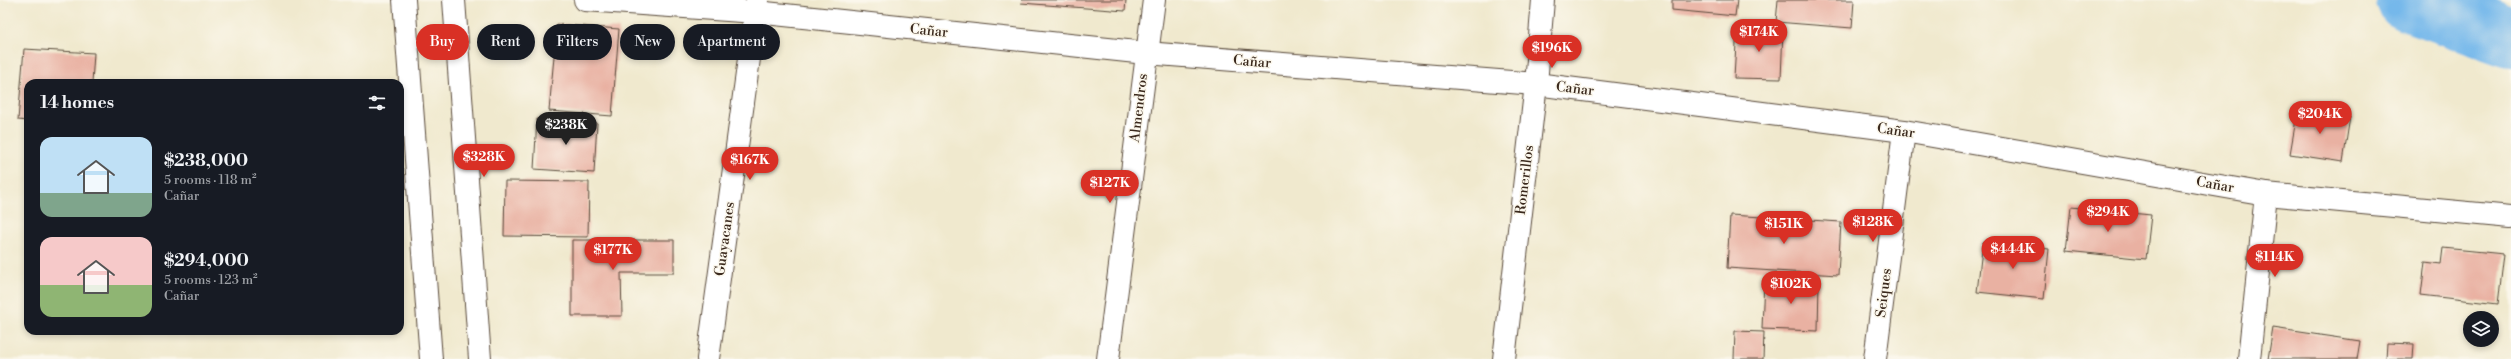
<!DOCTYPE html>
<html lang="en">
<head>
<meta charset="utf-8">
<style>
	:root { --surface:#171b24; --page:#20242c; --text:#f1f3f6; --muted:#9ea1a6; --accent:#d93025 }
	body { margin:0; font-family:"Libre Bodoni",serif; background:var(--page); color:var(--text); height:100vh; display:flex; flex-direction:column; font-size:15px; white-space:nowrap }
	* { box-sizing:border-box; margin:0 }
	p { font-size:13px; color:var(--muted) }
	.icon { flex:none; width:22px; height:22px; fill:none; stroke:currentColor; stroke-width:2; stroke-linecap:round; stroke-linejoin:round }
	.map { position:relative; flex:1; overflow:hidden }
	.side { position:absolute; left:24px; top:79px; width:380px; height:256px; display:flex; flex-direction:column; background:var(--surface); border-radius:12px; box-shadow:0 2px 6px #0003 }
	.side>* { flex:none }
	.banner { position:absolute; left:416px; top:24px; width:380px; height:36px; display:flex; gap:8px }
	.fabs { position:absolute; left:2463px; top:311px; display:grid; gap:8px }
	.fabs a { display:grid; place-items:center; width:36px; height:36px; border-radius:50%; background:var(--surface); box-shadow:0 2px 6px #0003; font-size:20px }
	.price { position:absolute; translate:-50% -34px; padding:0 9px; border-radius:14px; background:var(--accent); color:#fff; font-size:13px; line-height:26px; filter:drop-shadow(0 1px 2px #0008) }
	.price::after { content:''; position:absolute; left:50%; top:24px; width:12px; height:9px; margin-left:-6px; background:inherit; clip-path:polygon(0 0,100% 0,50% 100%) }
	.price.current { background:#222; color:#fff }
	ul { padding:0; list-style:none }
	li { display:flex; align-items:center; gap:12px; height:100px; padding:0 16px }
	li span { display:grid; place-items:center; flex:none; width:112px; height:80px; border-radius:12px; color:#555 }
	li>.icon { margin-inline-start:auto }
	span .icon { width:48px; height:48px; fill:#fffc; stroke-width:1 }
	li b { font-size:17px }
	h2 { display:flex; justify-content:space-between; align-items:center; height:48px; padding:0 16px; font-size:17px }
	.chip { padding:0 14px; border-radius:18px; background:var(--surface); box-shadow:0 2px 6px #0003; font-size:14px; line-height:36px }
	.chip.current { background:var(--accent); color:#fff }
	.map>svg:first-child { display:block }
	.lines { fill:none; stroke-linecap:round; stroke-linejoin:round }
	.river { stroke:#75b8eb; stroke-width:62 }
	.building { fill:#e9b1a2 }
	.street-casing { stroke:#564738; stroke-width:24 }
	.secondary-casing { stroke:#564738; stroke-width:24 }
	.street { stroke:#fff; stroke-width:22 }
	.secondary { stroke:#fff; stroke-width:22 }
	.labels { text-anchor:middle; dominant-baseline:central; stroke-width:3; stroke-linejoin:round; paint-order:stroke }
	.street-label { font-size:14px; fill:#3b2a1e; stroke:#fbf7ec }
</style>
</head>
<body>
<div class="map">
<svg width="2511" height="359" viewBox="0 0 2511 359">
	<rect width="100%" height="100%" fill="#fbf7ec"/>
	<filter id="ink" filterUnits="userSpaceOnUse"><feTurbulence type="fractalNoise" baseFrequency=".025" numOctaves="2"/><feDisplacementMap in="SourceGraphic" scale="8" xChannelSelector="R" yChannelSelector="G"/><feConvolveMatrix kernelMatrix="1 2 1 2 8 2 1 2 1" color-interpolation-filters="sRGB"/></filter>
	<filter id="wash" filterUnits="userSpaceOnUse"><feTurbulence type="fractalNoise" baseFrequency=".012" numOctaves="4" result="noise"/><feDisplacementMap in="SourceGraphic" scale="16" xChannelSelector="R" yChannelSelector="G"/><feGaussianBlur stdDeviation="0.9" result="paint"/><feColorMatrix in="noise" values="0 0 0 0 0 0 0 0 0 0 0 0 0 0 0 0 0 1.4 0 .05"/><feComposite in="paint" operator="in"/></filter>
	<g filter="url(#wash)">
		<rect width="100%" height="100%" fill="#f0e9ce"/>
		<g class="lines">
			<!-- river -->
			<path class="river" d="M2407 0 2511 37"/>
		</g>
		<g id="blocks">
			<!-- building -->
			<g class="building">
				<path d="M1022 0H1126L1125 11 1021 3Z"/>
				<path d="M1672 0H1737L1735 16 1672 10Z"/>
				<path d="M1778 0H1854L1852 28 1776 22Z"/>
				<path d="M557 24 619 29 612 116 549 111Z"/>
				<path d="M1737 27 1783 29 1781 79 1734 78Z"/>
				<path d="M24 49 94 53 92 83H28V121L18 120Z"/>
				<path d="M2298 108 2350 117 2343 162 2290 154Z"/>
				<path d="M537 119 597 123 594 173 534 169Z"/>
				<path d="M505 181 589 182 588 237 504 236Z"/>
				<path d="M2071 207 2151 215 2146 259 2066 251Z"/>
				<path d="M1730 215 1841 222 1838 275 1727 268Z"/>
				<path d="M572 240H674V273H621L622 316H572Z"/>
				<path d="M1983 241 2049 249 2044 299 1977 292Z"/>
				<path d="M2443 248 2504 254 2498 304 2421 295 2425 262 2441 264Z"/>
				<path d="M1764 279 1819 281 1818 331 1762 329Z"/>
				<path d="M2273 328 2360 341 2357 359H2268Z"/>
				<path d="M1735 331 1764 332 1763 359H1734Z"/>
				<path d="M2387 343 2414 344 2413 359H2386Z"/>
			</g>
		</g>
	</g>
	<g filter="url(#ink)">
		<use href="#blocks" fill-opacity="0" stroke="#564738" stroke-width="1"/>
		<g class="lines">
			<defs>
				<g id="street">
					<path d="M585 0 756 12 1146 53 1536 84 1904 131 2266 194 2511 217"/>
					<path d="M708 359 757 0"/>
					<path d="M1108 359 1154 0"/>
					<path d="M1504 359 1536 84 1543 0"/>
					<path d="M1875 359 1904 131"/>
					<path d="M2249 359 2266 194"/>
				</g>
				<g id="secondary">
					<path d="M404 0 431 359"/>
					<path d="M454 0 480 359"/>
				</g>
			</defs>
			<!-- street casing -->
			<use href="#street" class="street-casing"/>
			<!-- secondary casing -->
			<use href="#secondary" class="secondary-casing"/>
			<!-- street -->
			<use href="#street" class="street"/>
			<!-- secondary -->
			<use href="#secondary" class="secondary"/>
		</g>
	</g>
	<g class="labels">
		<!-- street labels -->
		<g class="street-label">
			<text transform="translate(929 31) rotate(6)">Cañar</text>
			<text transform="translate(1252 62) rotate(5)">Cañar</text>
			<text transform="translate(1575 89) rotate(7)">Cañar</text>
			<text transform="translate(1139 108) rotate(-83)">Almendros</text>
			<text transform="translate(1896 131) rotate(8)">Cañar</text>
			<text transform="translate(1525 180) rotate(-83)">Romerillos</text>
			<text transform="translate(2215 185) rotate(10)">Cañar</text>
			<text transform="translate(725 239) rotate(-82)">Guayacanes</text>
			<text transform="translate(1884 293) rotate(-83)">Seiques</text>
		</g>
	</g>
</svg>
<div class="fabs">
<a><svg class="icon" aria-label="layers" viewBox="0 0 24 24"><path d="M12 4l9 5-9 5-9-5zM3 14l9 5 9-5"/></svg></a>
</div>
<b class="price" style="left:1759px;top:53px">$174K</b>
<b class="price" style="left:1552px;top:69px">$196K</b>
<b class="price" style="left:2320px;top:135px">$204K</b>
<b class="price current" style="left:566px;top:146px">$238K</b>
<b class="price" style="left:484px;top:178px">$328K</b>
<b class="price" style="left:750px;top:181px">$167K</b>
<b class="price" style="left:1110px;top:204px">$127K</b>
<b class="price" style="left:2108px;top:233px">$294K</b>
<b class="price" style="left:1873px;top:243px">$128K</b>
<b class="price" style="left:1784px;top:245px">$151K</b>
<b class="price" style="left:2013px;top:270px">$444K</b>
<b class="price" style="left:613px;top:271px">$177K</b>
<b class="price" style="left:2275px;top:278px">$114K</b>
<b class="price" style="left:1791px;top:305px">$102K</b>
<div class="banner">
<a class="chip current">Buy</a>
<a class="chip">Rent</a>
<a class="chip">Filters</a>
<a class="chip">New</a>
<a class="chip">Apartment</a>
</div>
<section class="side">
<h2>14 homes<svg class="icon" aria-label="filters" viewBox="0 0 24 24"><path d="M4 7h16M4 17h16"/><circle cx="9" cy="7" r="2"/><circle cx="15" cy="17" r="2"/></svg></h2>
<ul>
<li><span style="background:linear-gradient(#bfe0f5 70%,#7fa58c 0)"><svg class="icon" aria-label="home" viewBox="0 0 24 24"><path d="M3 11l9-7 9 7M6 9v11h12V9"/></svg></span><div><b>$238,000</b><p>5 rooms · 118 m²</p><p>Cañar</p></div></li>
<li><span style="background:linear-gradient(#f6c9c9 60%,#8fb573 0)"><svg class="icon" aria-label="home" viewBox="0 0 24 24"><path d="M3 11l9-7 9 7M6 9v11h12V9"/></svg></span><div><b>$294,000</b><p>5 rooms · 123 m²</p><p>Cañar</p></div></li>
</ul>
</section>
</div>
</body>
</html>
